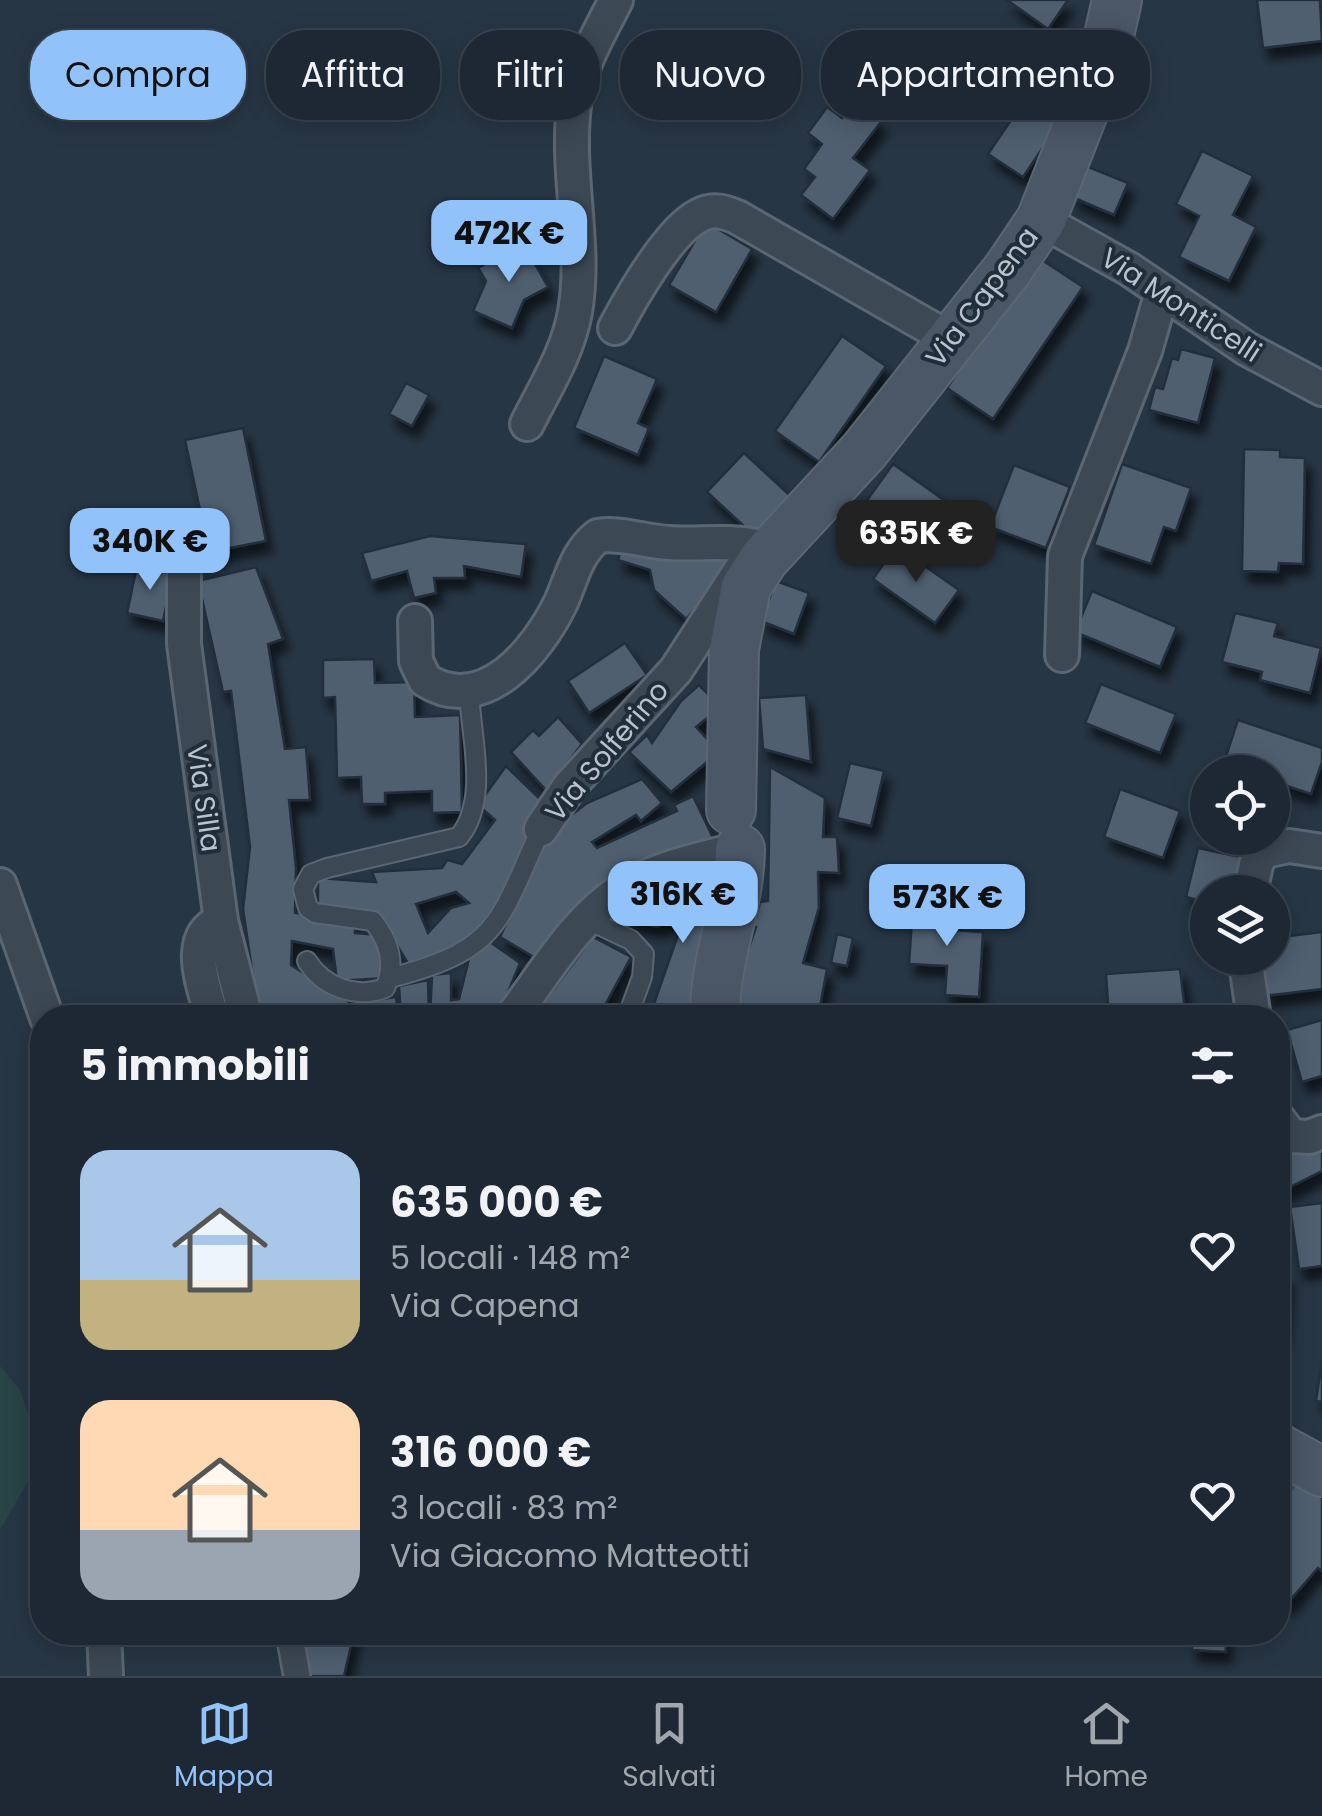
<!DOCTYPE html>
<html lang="it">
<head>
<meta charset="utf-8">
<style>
	:root { --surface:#1d2834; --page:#25303c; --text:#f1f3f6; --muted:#a0a6ac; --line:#3b444f; --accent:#92c2fa }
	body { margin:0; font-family:Poppins,sans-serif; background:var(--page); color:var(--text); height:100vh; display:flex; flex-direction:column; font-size:38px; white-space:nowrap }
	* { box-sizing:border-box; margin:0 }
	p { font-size:32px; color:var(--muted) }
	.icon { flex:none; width:55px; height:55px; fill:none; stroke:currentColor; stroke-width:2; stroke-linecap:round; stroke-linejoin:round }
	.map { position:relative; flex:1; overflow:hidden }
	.panel { position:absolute; left:30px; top:1005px; width:1260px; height:640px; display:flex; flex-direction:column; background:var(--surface); border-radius:40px; box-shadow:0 5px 25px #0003,0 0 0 2px var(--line) }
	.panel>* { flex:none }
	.guide { position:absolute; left:30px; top:30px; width:1262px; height:90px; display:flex; gap:20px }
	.controls { position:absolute; left:1190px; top:755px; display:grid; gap:20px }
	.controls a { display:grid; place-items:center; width:100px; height:100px; border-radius:50%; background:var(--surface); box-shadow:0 5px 25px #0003,0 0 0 2px var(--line); font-size:50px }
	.price { position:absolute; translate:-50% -85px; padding:0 22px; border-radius:20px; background:var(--accent); color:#111; font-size:32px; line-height:65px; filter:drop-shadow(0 2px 5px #0008) }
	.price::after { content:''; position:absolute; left:50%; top:60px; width:30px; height:22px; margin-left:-15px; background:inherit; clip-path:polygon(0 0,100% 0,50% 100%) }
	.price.on { background:#222; color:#fff }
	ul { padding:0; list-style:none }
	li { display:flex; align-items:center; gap:30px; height:250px; padding:0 50px }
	li span { display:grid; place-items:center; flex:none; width:280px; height:200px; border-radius:30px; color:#555 }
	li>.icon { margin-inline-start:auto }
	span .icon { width:120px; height:120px; fill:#fffc; stroke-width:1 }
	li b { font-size:42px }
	h2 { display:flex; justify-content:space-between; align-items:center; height:120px; padding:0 50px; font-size:42px }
	.pill { padding:0 35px; border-radius:40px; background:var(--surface); box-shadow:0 5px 25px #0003,0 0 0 2px var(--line); font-size:35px; line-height:90px }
	.pill.on { background:var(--accent); color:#111 }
	.tabs { display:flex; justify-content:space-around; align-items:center; height:140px; border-top:2px solid var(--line); background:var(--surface); font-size:28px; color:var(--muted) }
	.tabs a { display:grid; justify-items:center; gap:5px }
	.tabs .on { color:var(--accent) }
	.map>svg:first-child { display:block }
	.green { fill:#294446 }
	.building { fill:#505f70; stroke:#222f3c; stroke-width:2.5; fill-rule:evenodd; filter:url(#shadow) }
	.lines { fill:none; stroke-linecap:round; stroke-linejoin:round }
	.pedestrian-tunnel { stroke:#3d4b59; stroke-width:25; stroke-dasharray:25 12; stroke-linecap:butt }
	.service-casing { stroke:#5a6671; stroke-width:22 }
	.pedestrian-casing { stroke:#5a6671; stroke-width:30 }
	.minor-casing { stroke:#5a6671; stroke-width:38 }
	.secondary-casing { stroke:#5a6671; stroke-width:52 }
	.service { stroke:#3c4854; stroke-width:18 }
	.pedestrian { stroke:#3c4854; stroke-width:25 }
	.minor { stroke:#3c4854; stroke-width:32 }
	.secondary { stroke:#4a5767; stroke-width:48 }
	.labels { text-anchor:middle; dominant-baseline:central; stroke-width:8; stroke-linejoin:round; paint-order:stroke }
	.street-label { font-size:28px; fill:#bac3cd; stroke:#202d3a }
</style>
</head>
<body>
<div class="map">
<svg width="1322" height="1676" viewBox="0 0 1322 1676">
	<defs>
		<filter id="shadow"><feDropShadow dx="6" dy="11" stdDeviation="5" flood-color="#0009"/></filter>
	</defs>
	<rect width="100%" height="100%" fill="#273645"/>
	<!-- green -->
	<path class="green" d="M0 1366 20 1390 42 1457 0 1530Z"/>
	<!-- building -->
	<g class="building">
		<path d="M1007 0H1068L1048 29Z"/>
		<path d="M1257 0H1320L1322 41 1263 48Z"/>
		<path d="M1053 58 1088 81 1023 177 988 154Z"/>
		<path d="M854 102 881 122 853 158 870 170 833 219 801 195 815 177 804 169 822 144 808 133 827 107 842 118Z"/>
		<path d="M1202 151 1253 176 1233 215 1256 227 1229 281 1179 257 1199 216 1176 204Z"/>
		<path d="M1086 166 1128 183 1114 215 1072 197Z"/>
		<path d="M706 222 752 249 716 312 669 285Z"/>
		<path d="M523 243 548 287 524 300 512 328 473 311 486 281 478 268Z"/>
		<path d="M1036 256 1083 287 993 419 947 388Z"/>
		<path d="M842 336 886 366 819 462 775 431Z"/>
		<path d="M1181 349 1215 358 1198 423 1149 410 1155 387 1163 389 1172 358 1178 360Z"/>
		<path d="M604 356 657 379 638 423 649 428 638 455 574 428Z"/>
		<path d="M406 383 429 395 412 426 389 414Z"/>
		<path d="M243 428 266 541 209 552 185 440Z"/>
		<path d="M1244 449 1280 450V457L1305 458 1303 564 1279 563 1278 572 1242 571Z"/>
		<path d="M744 453 796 501 760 541 707 492Z"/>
		<path d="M893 464 948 503 920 543 865 503Z"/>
		<path d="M1122 464 1191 488 1176 531 1164 527 1151 564 1094 545Z"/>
		<path d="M1014 465 1070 487 1046 548 990 527Z"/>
		<path d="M430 536 526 544 521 577 464 566 465 578H434L436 593 414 598 407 571 371 581 362 553Z"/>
		<path d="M896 546 959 590 935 623 873 579Z"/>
		<path d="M622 547 740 557 686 619 654 590 650 570 618 560Z"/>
		<path d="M137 566 173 574 163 621 127 613Z"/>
		<path d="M256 567 283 639 268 644 285 749 306 747 310 800H289L296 868 295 913 355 920V933L381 935 386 978 337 981 333 949 292 941 291 965 351 1003 396 997 399 1018H297L257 1004 243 909 250 847 231 691 223 692 198 581Z"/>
		<path d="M776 581 809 593 794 634 761 621Z"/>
		<path d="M1092 591 1177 627 1160 667 1075 632Z"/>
		<path d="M1235 613 1278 623 1274 636 1321 648 1310 693 1260 680 1262 672 1222 662Z"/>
		<path d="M625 643 647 675 589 713 568 681Z"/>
		<path d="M374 659 375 683 414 682 415 717 460 715 462 812 432 813V791L385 793V804H362L361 777 337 778 335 697 323 698V660Z"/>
		<path d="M1101 684 1176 714 1160 753 1085 723Z"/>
		<path d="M699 685 721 707 696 727 719 752 671 792 629 752 647 735 652 743 681 701Z"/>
		<path d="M806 695 811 762 763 749 759 698Z"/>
		<path d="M558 717 582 744 546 790 511 752 533 730 539 736Z"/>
		<path d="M1238 720 1322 748V762L1311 794 1272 781V772H1246L1223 765Z"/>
		<path d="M850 763 884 771 871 826 837 818Z"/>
		<path d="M506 766 542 801 499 913 468 944 411 968 378 915 318 910V878L376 882 372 872 442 868 447 860 462 864 495 820 478 805ZM456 892 469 903 451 908 428 933 416 904Z"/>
		<path d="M770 767 825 798 823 837H837L839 873 818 872 819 907 803 963 827 969 818 1018H737V983L756 927 753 926 760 902 768 901Z"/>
		<path d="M642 779 662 803 641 821 636 815 592 842 597 848 677 811 674 805 693 796 716 844 544 963 500 937 547 834 587 803Z"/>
		<path d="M1120 789 1180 811 1163 858 1104 837Z"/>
		<path d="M1198 848 1245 858 1237 892H1208V903L1186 897Z"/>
		<path d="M718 877 704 1018H649L686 912 657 927 629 920 627 909 656 893Z"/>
		<path d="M913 905 955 907 953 930 983 932 979 997 945 995 947 966 909 964Z"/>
		<path d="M1322 932V989L1264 996 1259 958H1272V938Z"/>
		<path d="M837 934 853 938 847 966 831 963Z"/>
		<path d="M593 937 631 957 598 1018H532Z"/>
		<path d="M490 942 520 963 499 1014 487 1010 486 1018H430L432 975 451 973V1000L459 999 469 959Z"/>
		<path d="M1180 969 1185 1010 1178 1018H1109L1106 974Z"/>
		<path d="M428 980 429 1018H401L399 986Z"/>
		<path d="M1322 1020V1076L1302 1082 1287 1030Z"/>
		<path d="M1322 1139V1171L1278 1193V1159Z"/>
		<path d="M1322 1203V1266L1299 1269 1290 1207Z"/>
		<path d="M1278 1275 1287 1276 1281 1341H1278Z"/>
		<path d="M1322 1360V1402L1316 1401Z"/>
		<path d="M1278 1467 1322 1491V1571L1318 1568 1286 1605 1278 1598V1527L1290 1514 1278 1507Z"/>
		<path d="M289 1632 354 1633 344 1676H297Z"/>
		<path d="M1192 1632H1225L1226 1652 1192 1650Z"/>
	</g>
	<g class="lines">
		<!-- pedestrian-tunnel -->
		<path class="pedestrian-tunnel" d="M1278 1489 1290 1473"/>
		<defs>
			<g id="service">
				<path d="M588 920 631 940 644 954 642 977 627 1018"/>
				<path d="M307 961C323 987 356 999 385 988 396 964 389 941 373 921L315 913 308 908 303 889 311 874 327 868 459 837C490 799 470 734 469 690"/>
				<path d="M390 978C500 950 498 923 541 829"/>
			</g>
			<path id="pedestrian" d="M289 1632 297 1676"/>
			<g id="minor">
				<path d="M1041 220 1129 269 1247 349 1322 389"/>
				<path d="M615 328C631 298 669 230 700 215 713 208 725 212 737 217L950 339"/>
				<path d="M527 424C545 388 568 352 575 312 587 242 564 169 575 98 581 63 600 32 616 0"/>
				<path d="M184 576V644L221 921 246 1018"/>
				<path d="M415 621 416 661 425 680C484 718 538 650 561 602 572 578 576 553 598 536 620 532 646 542 669 543 698 545 726 540 756 546"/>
				<path d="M1062 655 1065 556 1145 351 1162 292"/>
				<path d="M541 829 569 787 676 670 742 568"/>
				<path d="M0 885 47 1018"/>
				<path d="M1250 892 1257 861 1265 851 1289 846 1322 851"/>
				<path d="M1245 958 1254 1018"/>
				<path d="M212 1018C205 987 182 937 221 921"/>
				<path d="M511 1018C544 975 576 918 623 889 658 867 701 859 740 849"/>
				<path d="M1278 1119 1291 1136 1309 1137 1322 1132"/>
				<path d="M104 1632 106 1676"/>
			</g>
			<g id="secondary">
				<path d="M731 810 734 649 746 587 764 559 864 451 1008 269 1041 220 1103 62 1117 0"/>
				<path d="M715 1018C714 958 739 910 740 849"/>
				<path d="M1278 1448 1322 1472"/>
			</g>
		</defs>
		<!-- service casing -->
		<use href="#service" class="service-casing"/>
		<!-- pedestrian casing -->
		<use href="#pedestrian" class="pedestrian-casing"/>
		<!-- minor casing -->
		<use href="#minor" class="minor-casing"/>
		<!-- secondary casing -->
		<use href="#secondary" class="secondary-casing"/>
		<!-- service -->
		<use href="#service" class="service"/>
		<!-- pedestrian -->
		<use href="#pedestrian" class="pedestrian"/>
		<!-- minor -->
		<use href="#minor" class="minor"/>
		<!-- secondary -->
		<use href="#secondary" class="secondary"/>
	</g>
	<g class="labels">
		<!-- street labels -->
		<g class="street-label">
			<text transform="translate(982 297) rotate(-53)">Via Capena</text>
			<text transform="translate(1181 305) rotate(33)">Via Monticelli</text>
			<text transform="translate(607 751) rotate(-50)">Via Solferino</text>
			<text transform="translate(204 798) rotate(82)">Via Silla</text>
		</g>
	</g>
</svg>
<div class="controls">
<a><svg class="icon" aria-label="locate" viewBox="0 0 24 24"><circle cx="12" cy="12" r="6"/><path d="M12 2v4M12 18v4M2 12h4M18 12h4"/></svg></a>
<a><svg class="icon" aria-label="layers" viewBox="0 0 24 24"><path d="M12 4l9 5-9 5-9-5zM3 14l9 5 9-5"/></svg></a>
</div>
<b class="price" style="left:509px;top:285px">472K €</b>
<b class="price on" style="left:916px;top:585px">635K €</b>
<b class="price" style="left:150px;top:593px">340K €</b>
<b class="price" style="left:683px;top:946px">316K €</b>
<b class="price" style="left:947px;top:949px">573K €</b>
<div class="guide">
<a class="pill on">Compra</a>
<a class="pill">Affitta</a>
<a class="pill">Filtri</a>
<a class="pill">Nuovo</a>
<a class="pill">Appartamento</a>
</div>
<section class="panel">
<h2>5 immobili<svg class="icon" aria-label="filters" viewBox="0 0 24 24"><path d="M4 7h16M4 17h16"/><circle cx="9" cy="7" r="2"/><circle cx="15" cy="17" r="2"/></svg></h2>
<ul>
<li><span style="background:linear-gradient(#a9c7e8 65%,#c2b280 0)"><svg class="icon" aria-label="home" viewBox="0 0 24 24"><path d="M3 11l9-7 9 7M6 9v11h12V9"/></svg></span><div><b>635 000 €</b><p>5 locali · 148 m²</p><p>Via Capena</p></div><svg class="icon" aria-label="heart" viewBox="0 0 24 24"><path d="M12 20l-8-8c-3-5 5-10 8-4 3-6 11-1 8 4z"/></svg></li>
<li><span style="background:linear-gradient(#ffd9b3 65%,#9aa5b1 0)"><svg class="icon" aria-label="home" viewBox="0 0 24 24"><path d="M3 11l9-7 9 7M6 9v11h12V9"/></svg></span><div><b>316 000 €</b><p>3 locali · 83 m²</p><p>Via Giacomo Matteotti</p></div><svg class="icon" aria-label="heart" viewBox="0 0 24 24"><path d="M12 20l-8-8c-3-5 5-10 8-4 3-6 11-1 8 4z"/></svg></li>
</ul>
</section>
</div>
<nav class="tabs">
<a class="on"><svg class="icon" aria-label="map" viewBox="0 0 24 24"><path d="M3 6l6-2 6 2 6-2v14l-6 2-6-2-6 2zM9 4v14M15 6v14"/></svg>Mappa</a>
<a><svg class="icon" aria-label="saved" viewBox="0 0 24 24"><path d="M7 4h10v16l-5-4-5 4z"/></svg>Salvati</a>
<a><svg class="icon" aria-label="home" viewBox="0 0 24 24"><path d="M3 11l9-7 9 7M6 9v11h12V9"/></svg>Home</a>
</nav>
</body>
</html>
